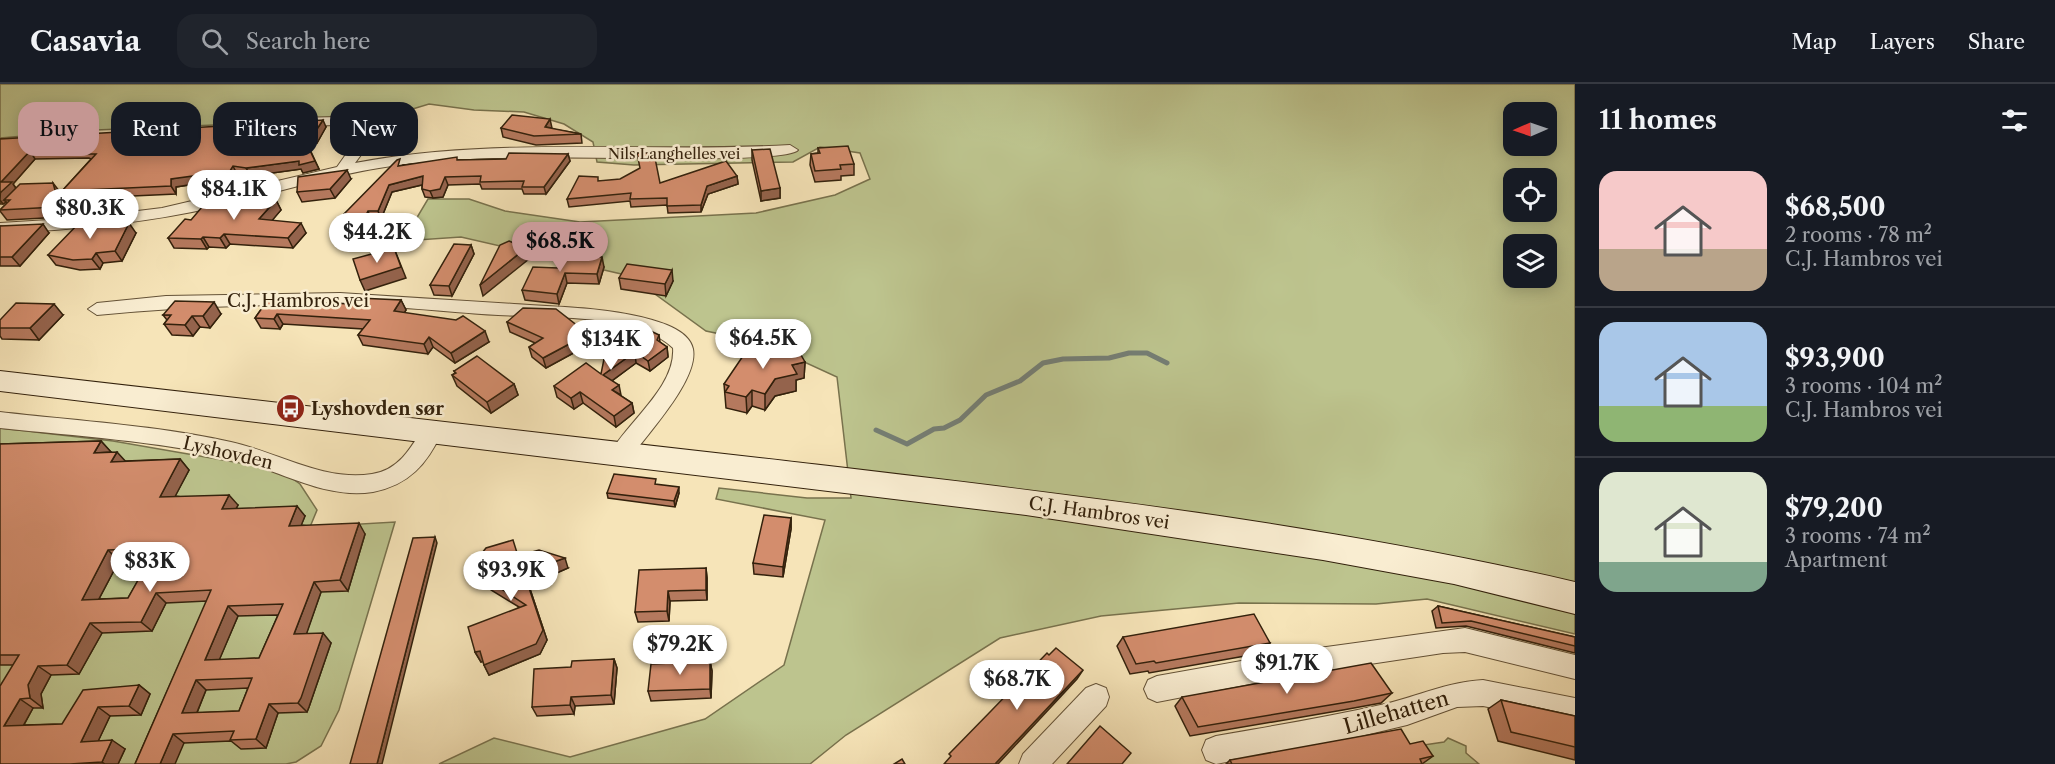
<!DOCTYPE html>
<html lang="en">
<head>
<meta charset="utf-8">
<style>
	:root { --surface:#171b24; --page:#20242c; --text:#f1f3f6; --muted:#9ea1a6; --line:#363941; --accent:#c59692 }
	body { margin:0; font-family:"Libre Caslon Text",serif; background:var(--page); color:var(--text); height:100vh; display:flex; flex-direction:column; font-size:22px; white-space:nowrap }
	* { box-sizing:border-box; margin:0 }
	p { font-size:20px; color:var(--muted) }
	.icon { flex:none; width:33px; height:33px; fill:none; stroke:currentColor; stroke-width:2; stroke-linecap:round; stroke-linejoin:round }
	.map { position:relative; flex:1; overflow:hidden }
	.sheet { display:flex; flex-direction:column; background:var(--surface); width:480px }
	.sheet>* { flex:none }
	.banner { position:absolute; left:18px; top:18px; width:570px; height:54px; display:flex; gap:12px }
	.needle { width:39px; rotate:268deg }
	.tools { position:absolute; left:1503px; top:18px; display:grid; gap:12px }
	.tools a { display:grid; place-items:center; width:54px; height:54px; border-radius:12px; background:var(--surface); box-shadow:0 3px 15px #0003; font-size:30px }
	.price { position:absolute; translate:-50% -51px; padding:0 14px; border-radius:21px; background:#fff; color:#222; font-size:20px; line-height:39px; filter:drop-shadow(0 2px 3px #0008) }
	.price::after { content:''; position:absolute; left:50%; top:36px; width:18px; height:14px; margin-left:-9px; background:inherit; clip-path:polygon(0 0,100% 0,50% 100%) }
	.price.selected { background:var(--accent); color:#111 }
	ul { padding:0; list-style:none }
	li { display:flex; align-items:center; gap:18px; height:150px; padding:0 24px }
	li+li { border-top:2px solid var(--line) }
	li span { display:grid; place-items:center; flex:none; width:168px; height:120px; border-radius:18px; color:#555 }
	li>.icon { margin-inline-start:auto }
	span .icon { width:72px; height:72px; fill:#fffc; stroke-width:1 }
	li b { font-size:26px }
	h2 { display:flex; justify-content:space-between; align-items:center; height:72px; padding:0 24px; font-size:26px }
	.tag { padding:0 21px; border-radius:18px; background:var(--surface); box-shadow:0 3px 15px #0003; font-size:21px; line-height:54px }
	.tag.selected { background:var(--accent); color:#111 }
	header { display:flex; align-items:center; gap:36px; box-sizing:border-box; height:84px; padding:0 30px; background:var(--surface); border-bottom:2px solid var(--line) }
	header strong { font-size:28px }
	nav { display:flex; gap:33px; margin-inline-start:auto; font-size:21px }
	.search { width:420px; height:54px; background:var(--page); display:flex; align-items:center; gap:15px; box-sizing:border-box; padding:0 21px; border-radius:18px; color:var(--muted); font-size:22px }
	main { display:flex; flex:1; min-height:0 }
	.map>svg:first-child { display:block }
	.green { fill:#bdc48e; stroke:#78724d; stroke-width:1.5; fill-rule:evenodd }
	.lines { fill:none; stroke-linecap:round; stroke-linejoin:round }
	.stream { stroke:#757e74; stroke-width:5 }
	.minor-casing { stroke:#645237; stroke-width:2 }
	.secondary-casing { stroke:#33210c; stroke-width:2 }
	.minor { fill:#f9edd1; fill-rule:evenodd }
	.secondary { fill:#f9edd1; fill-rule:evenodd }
	.wall { fill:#b5795e; stroke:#33210c; stroke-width:1.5; fill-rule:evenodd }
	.shaded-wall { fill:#94634c; stroke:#33210c; stroke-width:1.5 }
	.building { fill:#d38d6d; stroke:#33210c; stroke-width:1.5; fill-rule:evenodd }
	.labels { text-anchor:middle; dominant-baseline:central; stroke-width:5; stroke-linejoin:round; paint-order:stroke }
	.far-street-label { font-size:15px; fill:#33210c; stroke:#f9edd1 }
	.street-label { font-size:18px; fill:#33210c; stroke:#f9edd1 }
	.poi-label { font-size:18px; font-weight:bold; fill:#33210c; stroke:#f9edd1; text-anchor:start }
	.near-street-label { font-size:21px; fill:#33210c; stroke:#f9edd1 }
</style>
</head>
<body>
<header>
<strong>Casavia</strong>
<div class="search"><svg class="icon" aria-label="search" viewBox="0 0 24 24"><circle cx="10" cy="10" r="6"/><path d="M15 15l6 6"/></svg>Search here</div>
<nav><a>Map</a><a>Layers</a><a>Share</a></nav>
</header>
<main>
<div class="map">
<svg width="1575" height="680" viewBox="0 0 1575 680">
	<rect width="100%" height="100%" fill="#f6e4b8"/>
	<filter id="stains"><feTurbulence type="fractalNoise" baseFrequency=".00333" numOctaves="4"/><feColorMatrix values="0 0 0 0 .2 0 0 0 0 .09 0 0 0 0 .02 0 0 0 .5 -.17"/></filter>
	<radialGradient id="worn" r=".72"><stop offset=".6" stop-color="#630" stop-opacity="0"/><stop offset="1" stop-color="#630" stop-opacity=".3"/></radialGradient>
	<!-- green -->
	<g class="green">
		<path d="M0 0H1575V550L1427 515 1376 520 1239 519 1101 532 1000 554 846 651 810 680H439L494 654 570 673 705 635 784 581 825 436 716 415 719 404 807 414H851L837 293 763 259 706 247 630 192 461 153 403 157 428 115H469L505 127 580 138 756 129 835 111 870 95 860 69 820 63 793 78 634 81 597 78 593 58 564 40 524 28 474 26 429 20 383 34 96 46 0 54ZM1514 28H1546V62H1514ZM1514 94H1546V128H1514ZM1514 160H1546V194H1514Z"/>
		<path d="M0 344 113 357 280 386 300 400 317 426 310 443 395 438 339 626 321 662 296 678 286 680H0Z"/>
		<path d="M1448 654 1466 662V669L1479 680H1421L1410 663 1444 658Z"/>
	</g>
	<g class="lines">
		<!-- stream -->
		<path class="stream" d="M876 346 907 360 934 345 944 344 960 336 986 311 1020 297 1043 279 1063 275 1109 274 1129 269H1147L1167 279"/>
		<defs>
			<g id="minor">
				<path d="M339 33 371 38 378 42V48L355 79C498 52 646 69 790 61L798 66C789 77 667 74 645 74 557 74 466 70 379 84 323 93 270 111 216 123 145 139 73 146 0 149V139L81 134 162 124 337 83 364 45 339 41 294 42 287 38 294 34Z"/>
				<path d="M340 209C398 213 456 216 514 220 556 223 599 223 641 233 657 237 689 245 693 265 699 296 646 351 628 377L620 379 612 377 609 371C627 338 676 303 673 264 637 229 547 234 498 231 445 228 391 221 338 221 258 220 177 223 97 231L88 225 97 219 166 212Z"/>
				<path d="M0 328C77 337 155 341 231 358 277 368 324 398 372 390 399 386 411 364 424 342L431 340 438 342 442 348C427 380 409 401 373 408 324 416 277 385 231 374 156 357 77 352 0 344Z"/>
				<path d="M1465 544 1575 571V595L1465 568 1443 569 1297 591 1157 618 1148 614 1144 605 1148 596 1157 592 1297 567Z"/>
				<path d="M1483 596 1575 614V640L1483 622 1457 623 1407 641 1361 652 1216 680 1206 676 1202 666 1206 656 1216 652C1272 642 1329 633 1385 620 1418 612 1448 598 1483 596Z"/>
				<path d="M1096 600 1106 604 1109 613 1106 622 1052 680H1019L1023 670 1086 604Z"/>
			</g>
			<path id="secondary" d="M0 287C262 317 524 347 786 377 1050 408 1316 438 1575 498V530L1454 500 1323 476 1026 431 0 307Z"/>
		</defs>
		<!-- minor casing -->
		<use href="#minor" class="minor-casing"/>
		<!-- secondary casing -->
		<use href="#secondary" class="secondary-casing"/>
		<!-- minor -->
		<use href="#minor" class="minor"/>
		<!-- secondary -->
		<use href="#secondary" class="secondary"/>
	</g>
	<!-- wall -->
	<g class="wall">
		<path d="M326 43 317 59H307L319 85 303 89 301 85 251 92 237 90 234 94 176 103V110L67 115 62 107 91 75 89 74 35 75 13 100 16 104 60 108 66 130 63 133 7 136 0 127V126L7 119 6 118 3 120H0V55Z"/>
		<path d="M501 44 552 45 581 50 582 59 536 61 503 53Z"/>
		<path d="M818 64 854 80V91L841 92V96L815 98 810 81 811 70 818 69Z"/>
		<path d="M752 66 780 104V114L761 117 752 76Z"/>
		<path d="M568 70 570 77 546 110H524L522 105H482L480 100 448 101 443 113 433 114 425 113 422 105V101L392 108 381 135H371L369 138 347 139 343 131 403 81 458 76 506 75Z"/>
		<path d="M737 92 738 100 708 110 701 128 668 129 667 121 631 123 630 117 569 123 567 115 599 97 660 99Z"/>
		<path d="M351 95 335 114 302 118 297 108Z"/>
		<path d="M276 116 281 126 272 136 306 149 293 164 230 160 226 164 209 163 207 165 174 164 168 154 191 136Z"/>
		<path d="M0 142 49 149 20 182H0Z"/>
		<path d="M136 149 122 177 103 179 100 185 80 186 56 181 48 171Z"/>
		<path d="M471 161 474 170 452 212 434 211 430 201Z"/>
		<path d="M604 183 599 200 567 199 559 220 525 216 522 206 558 184Z"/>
		<path d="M619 194 673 197 666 212 621 205Z"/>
		<path d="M401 216 406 226 404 229 489 258 455 279 433 263 428 270 363 261 358 251 363 245 283 240 280 245 261 244 255 234 267 217 354 220Z"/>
		<path d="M221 230 210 244 200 243 193 252 172 251 164 240 167 236 163 231Z"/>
		<path d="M63 231 39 256 2 255 0 252V236Z"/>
		<path d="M507 238 590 260 546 284 532 273 529 263 535 259 510 248Z"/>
		<path d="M659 251 660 258 667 263 668 273 650 287 636 279 612 297 621 312 632 319 634 329 616 343 583 319 574 325 557 313 554 302 601 290Z"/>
		<path d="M790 265 805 278 804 294 796 296V307L775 312 765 326 752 322 747 329 726 324 724 300Z"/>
		<path d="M454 287 514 300 518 311 491 329 457 302 452 291 455 289Z"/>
		<path d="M101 357 111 368 125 377 180 375 189 386 175 412 238 421 236 425 305 432 301 441 365 450 348 507 321 508 306 550 331 559 309 623 307 628 278 629 266 664 241 665 231 657 184 659 135 680 207 517 166 519 152 547 102 549 79 590 51 591 41 610 43 624H33L24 641 62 640 139 601 150 610 141 631 110 632 98 657 125 665 118 680H0L13 581H0V360ZM150 476 128 514 99 515 119 477ZM278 531 259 574 219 576 238 532ZM248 604 239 627 197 629 206 606Z"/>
		<path d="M657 401 679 409 675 423 608 414 607 409Z"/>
		<path d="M791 434V445L783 493 754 490 753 479Z"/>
		<path d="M519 471 568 484 552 491 554 496 530 505 547 556 540 570 489 591 484 581 483 577 481 578 475 568 519 523 491 506 486 495Z"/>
		<path d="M706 484 707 494V516L670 517 669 537 638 538 635 528Z"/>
		<path d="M1438 522 1575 553V569L1466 542 1436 544 1432 527Z"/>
		<path d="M1123 553 1270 559 1262 569 1149 589 1148 587 1130 590 1117 562Z"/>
		<path d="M614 575 617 584 614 620 575 622 574 630 537 632 532 623 571 583Z"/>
		<path d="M710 577 712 587 711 614 651 617 648 607Z"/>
		<path d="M1392 609 1381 619 1343 626 1190 652 1175 622 1182 613Z"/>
		<path d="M1501 616 1575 632V676L1498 657 1488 625Z"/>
		<path d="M1410 660 1433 672 1422 680H1226L1230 676Z"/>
	</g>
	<!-- shaded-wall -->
	<g class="shaded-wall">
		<path d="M550 35 552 44 545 43Z"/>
		<path d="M323 36 326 43 317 59 313 51Z"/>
		<path d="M30 67 35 75 13 100 17 106 4 116 6 118 3 120 0 116 1 98Z"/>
		<path d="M568 70 570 77 546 110 544 103Z"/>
		<path d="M299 77H315L319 85 303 89 301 85 251 92 246 84Z"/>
		<path d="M233 82 237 90 234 94 176 103V110L171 102V95Z"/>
		<path d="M347 86 351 95 335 114 330 105Z"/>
		<path d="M423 92 426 100 392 108 381 135 378 127 389 101Z"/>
		<path d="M737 92 738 100 708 110 701 128V121L707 102Z"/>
		<path d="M445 93 448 101 443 113 433 114 430 107Z"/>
		<path d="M53 99 60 108 66 130 63 133 56 123Z"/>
		<path d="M780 104V114L761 117V107Z"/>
		<path d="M276 116 281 126 265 145 259 135Z"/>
		<path d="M368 127 371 135 369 138 366 131Z"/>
		<path d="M129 139 136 149 122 177 115 167Z"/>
		<path d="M301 139 306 149 293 164 288 154Z"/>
		<path d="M43 140 49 149 20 182 12 173Z"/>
		<path d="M224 150 230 160 226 164 220 154Z"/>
		<path d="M203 153 209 163 207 165 201 155Z"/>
		<path d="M471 161 474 170 452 212 449 202Z"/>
		<path d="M394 164 406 194 365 207 360 196Z"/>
		<path d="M526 164 529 175 483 212 480 201Z"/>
		<path d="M96 169 103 179 100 185 92 175Z"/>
		<path d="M602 173 604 183 599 200 597 190Z"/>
		<path d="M672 186 673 197 666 212 665 200Z"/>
		<path d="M565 189 567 199 559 220 557 210Z"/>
		<path d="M401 216 406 226 399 238 394 227Z"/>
		<path d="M214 218 221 230 210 244 203 232Z"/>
		<path d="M54 220 63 231 39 256 30 244Z"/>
		<path d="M277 230 283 240 280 245 274 235Z"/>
		<path d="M192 232 200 243 193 252 185 241Z"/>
		<path d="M485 247 489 258 455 279 451 269Z"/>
		<path d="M588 250 590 260 546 284 543 274Z"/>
		<path d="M429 253 433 263 428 270 424 260Z"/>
		<path d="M667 263 668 273 650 287 648 277Z"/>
		<path d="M635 268 636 279 606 301 603 291Z"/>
		<path d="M805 278 804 294 796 296V307L775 312 765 326V310L775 295 792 281Z"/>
		<path d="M514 300 518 311 491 329 487 318Z"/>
		<path d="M619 301 621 311 612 306Z"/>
		<path d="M752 306V322L747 329 746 313Z"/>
		<path d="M580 308 583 319 574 325 571 314Z"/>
		<path d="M632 319 634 329 616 343 614 332Z"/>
		<path d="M101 357 111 368 94 369Z"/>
		<path d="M117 368 127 379 111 378Z"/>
		<path d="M180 375 189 386 169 424 160 413Z"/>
		<path d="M679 403V409L675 423 674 417Z"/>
		<path d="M229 411 238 421 230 436 222 425Z"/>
		<path d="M297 422 305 432 297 452 289 442Z"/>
		<path d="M791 434V445L783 493V483Z"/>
		<path d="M359 439 365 450 348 507 340 496Z"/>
		<path d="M435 453 437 459 382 680H377Z"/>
		<path d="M108 466 119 477 93 526 82 516Z"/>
		<path d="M565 474 568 484 552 491 548 480Z"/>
		<path d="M706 484 707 494V516L706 506Z"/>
		<path d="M550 486 554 496 530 505 547 556 540 570 489 591 484 581 543 546 526 495Z"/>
		<path d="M314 498 321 508 303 560 294 550Z"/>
		<path d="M668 507 670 517 669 537 667 527Z"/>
		<path d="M156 509 166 519 152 547 141 538Z"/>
		<path d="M228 522 238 532 215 586 205 576Z"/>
		<path d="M90 539 102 549 79 590 67 581Z"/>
		<path d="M323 549 331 559 309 623 307 628 298 619Z"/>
		<path d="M480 567 485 576 481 578 475 568Z"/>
		<path d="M614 575 617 584 614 620 611 611Z"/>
		<path d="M710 577 712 587 711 614 710 605Z"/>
		<path d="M38 582 51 591 41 610 43 624 30 614 28 601Z"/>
		<path d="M1083 586 1077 595 998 680H995Z"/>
		<path d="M196 596 206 606 193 638 182 629Z"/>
		<path d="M139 601 150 610 141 631 129 622Z"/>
		<path d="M571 613 575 622 574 630 570 621Z"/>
		<path d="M20 615 33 624 18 651 4 642Z"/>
		<path d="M269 620 278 629 266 664 256 655Z"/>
		<path d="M98 623 110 632 94 666 81 658Z"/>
		<path d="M173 650 184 659 175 680H160Z"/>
		<path d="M112 656 125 665 118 680H105L102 678Z"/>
	</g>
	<!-- building -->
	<g class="building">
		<path d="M512 31 550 35 545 43 581 50 534 52 501 44Z"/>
		<path d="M323 36 313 51 303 52 315 77 299 81V77L246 84 233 82 230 87 171 95V102L62 107 96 70H87L91 66 30 67 1 98H12L0 109V55Z"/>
		<path d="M848 62 854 80 840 81 841 85 815 87 811 70 820 69 818 64Z"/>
		<path d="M770 65 780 104 761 107 752 66Z"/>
		<path d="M509 69 568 70 544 103H522L524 97 480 98 481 92 445 93 440 105 430 107 422 105 423 92 389 101 378 127H368L366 131H343L397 76 400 75 398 82 457 73V76L506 75Z"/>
		<path d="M637 69H654L660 99 726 77 737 92 707 102 701 121 667 122V114L630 115 631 109 567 115 579 92 598 93V97L620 95 640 84Z"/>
		<path d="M347 86 330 105 297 108 298 93Z"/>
		<path d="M53 99 59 120 56 123 0 126 10 116H4L20 100Z"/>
		<path d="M216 114 276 116 259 135 301 139 288 154 224 150 220 154 203 153 201 155 168 154 185 135 191 136 208 116Z"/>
		<path d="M80 138 129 139 115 167 96 169 92 175 73 176 48 171Z"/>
		<path d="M43 140 12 173H0V142Z"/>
		<path d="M509 157 526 164 480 201 500 161Z"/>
		<path d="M454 160 471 161 449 202 430 201Z"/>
		<path d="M394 164 401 183 360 196 353 175Z"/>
		<path d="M562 172 602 173 597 190 565 189 557 210 522 206 533 183 558 184Z"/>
		<path d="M627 180 672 186 665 200 619 194Z"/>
		<path d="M358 214 401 216 394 227 456 236 463 232 485 247 451 269 429 253 424 260 358 251 370 236 277 230 274 235 255 234 267 217 354 220Z"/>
		<path d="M175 217 214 218 203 232H192L185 241 164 240 171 231H163Z"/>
		<path d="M16 219 54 220 30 244H0V236Z"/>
		<path d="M523 224 556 225 588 250 543 274 529 263 543 254 507 238Z"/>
		<path d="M640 242 659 251 657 256 667 263 648 277 635 268 603 291 619 301 612 306 632 319 614 332 580 308 571 314 554 302 586 279 601 290 606 265Z"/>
		<path d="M780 262H788L790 265 797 264 805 278 792 281 797 290 775 295 765 310 752 306 746 313 725 308 729 302 724 300 745 269Z"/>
		<path d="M477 272 514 300 487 318 452 291 456 289 454 287Z"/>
		<path d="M101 357 94 369 117 368 111 378 180 375 160 413 229 411 222 425 297 422 289 442 359 439 340 496 314 498 294 550 323 549 301 614 298 619 269 620 256 655 230 656 234 647 173 650 160 680H135L211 506 156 509 141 538 90 539 67 581 38 582 28 601 30 614 20 615 4 642 62 640 83 606 139 601 129 622 98 623 81 658 112 656 102 678 70 680H0V602L19 571H0V360ZM156 464 128 514 82 516 108 466ZM283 520 259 574 205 576 228 522ZM252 594 239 627 182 629 196 596Z"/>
		<path d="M614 390 656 395 655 400 679 403 674 417 607 409Z"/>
		<path d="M764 431 791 434 783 483 753 479Z"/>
		<path d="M435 453 377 680H350L413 454Z"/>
		<path d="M513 456 518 472 539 466 565 474 548 480 550 486 526 495 543 546 536 560 484 581 480 567 475 568 468 543 526 521 486 495 482 480 485 479 482 469 486 464Z"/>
		<path d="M706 484V506L668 507 667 527 635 528 639 486Z"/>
		<path d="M1438 522 1575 553V562L1471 537 1442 539Z"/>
		<path d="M1254 530 1270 559 1156 579 1154 577 1136 580 1123 553Z"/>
		<path d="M1056 564 1083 586 995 680H944L951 672 949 670 991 627 1047 569 1049 571Z"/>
		<path d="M614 575 611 611 571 613 570 621 532 623 534 585 571 583 572 577Z"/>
		<path d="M710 577V605L648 607 651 580Z"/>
		<path d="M1371 579 1392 609 1354 617 1198 643 1182 613Z"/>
		<path d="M1501 616 1575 632V663L1511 648Z"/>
		<path d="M1100 642 1131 669 1122 680H1067Z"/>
		<path d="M1401 645 1410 660 1423 657 1433 672 1420 675 1422 680H1232L1230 676Z"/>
		<path d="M902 675 905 680H894Z"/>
	</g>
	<!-- icons -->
	<defs>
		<symbol id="bus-disc" viewBox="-11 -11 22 22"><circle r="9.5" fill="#8f2418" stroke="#f9edd1"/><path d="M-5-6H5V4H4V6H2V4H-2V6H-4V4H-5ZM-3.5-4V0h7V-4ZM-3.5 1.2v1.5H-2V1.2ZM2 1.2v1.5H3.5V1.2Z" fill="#fff"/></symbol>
	</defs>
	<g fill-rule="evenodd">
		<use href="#bus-disc" x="274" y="308" width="33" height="33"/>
	</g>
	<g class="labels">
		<!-- far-street labels -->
		<g class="far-street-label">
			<text x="674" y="69">Nils Langhelles vei</text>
		</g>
		<!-- street labels -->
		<g class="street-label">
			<text x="298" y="217">C.J. Hambros vei</text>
			<text transform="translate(228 369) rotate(13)">Lyshovden</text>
			<text transform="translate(1099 429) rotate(8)">C.J. Hambros vei</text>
		</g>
		<!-- poi labels -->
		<g class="poi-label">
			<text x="311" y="325">Lyshovden sør</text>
		</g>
		<!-- near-street labels -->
		<g class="near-street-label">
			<text transform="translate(1396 628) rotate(-16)">Lillehatten</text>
		</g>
	</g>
	<rect width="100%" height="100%" filter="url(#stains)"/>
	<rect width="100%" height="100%" fill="url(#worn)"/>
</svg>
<div class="tools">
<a><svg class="needle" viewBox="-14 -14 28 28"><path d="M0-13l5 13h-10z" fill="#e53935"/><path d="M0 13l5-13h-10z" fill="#9ea1a6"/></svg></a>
<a><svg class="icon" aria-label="locate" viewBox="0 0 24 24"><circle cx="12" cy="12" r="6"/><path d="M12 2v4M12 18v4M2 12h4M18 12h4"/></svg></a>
<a><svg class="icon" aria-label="layers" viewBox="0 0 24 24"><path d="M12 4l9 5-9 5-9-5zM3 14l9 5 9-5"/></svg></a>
</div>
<b class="price" style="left:234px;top:137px">$84.1K</b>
<b class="price" style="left:90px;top:156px">$80.3K</b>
<b class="price" style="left:377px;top:180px">$44.2K</b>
<b class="price selected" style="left:560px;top:189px">$68.5K</b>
<b class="price" style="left:763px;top:286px">$64.5K</b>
<b class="price" style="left:611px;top:287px">$134K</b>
<b class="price" style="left:150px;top:509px">$83K</b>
<b class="price" style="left:511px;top:518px">$93.9K</b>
<b class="price" style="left:680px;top:592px">$79.2K</b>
<b class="price" style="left:1287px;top:611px">$91.7K</b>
<b class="price" style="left:1017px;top:627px">$68.7K</b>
<div class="banner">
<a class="tag selected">Buy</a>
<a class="tag">Rent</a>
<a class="tag">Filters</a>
<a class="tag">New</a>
</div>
</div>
<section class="sheet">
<h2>11 homes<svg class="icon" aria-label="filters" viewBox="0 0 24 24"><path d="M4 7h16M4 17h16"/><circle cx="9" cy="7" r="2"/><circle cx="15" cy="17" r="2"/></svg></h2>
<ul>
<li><span style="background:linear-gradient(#f6c9c9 65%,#b9a48a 0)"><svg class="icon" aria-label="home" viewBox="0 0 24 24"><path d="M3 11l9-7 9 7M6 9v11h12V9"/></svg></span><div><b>$68,500</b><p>2 rooms · 78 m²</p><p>C.J. Hambros vei</p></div></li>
<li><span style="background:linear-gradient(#a9c7e8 70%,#8fb573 0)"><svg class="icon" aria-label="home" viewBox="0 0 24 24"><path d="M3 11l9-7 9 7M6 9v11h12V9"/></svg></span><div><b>$93,900</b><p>3 rooms · 104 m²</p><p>C.J. Hambros vei</p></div></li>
<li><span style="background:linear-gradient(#dfe7d0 75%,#7fa58c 0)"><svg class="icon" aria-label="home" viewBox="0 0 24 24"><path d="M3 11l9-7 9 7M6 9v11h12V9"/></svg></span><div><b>$79,200</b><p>3 rooms · 74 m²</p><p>Apartment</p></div></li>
</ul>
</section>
</main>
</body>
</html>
